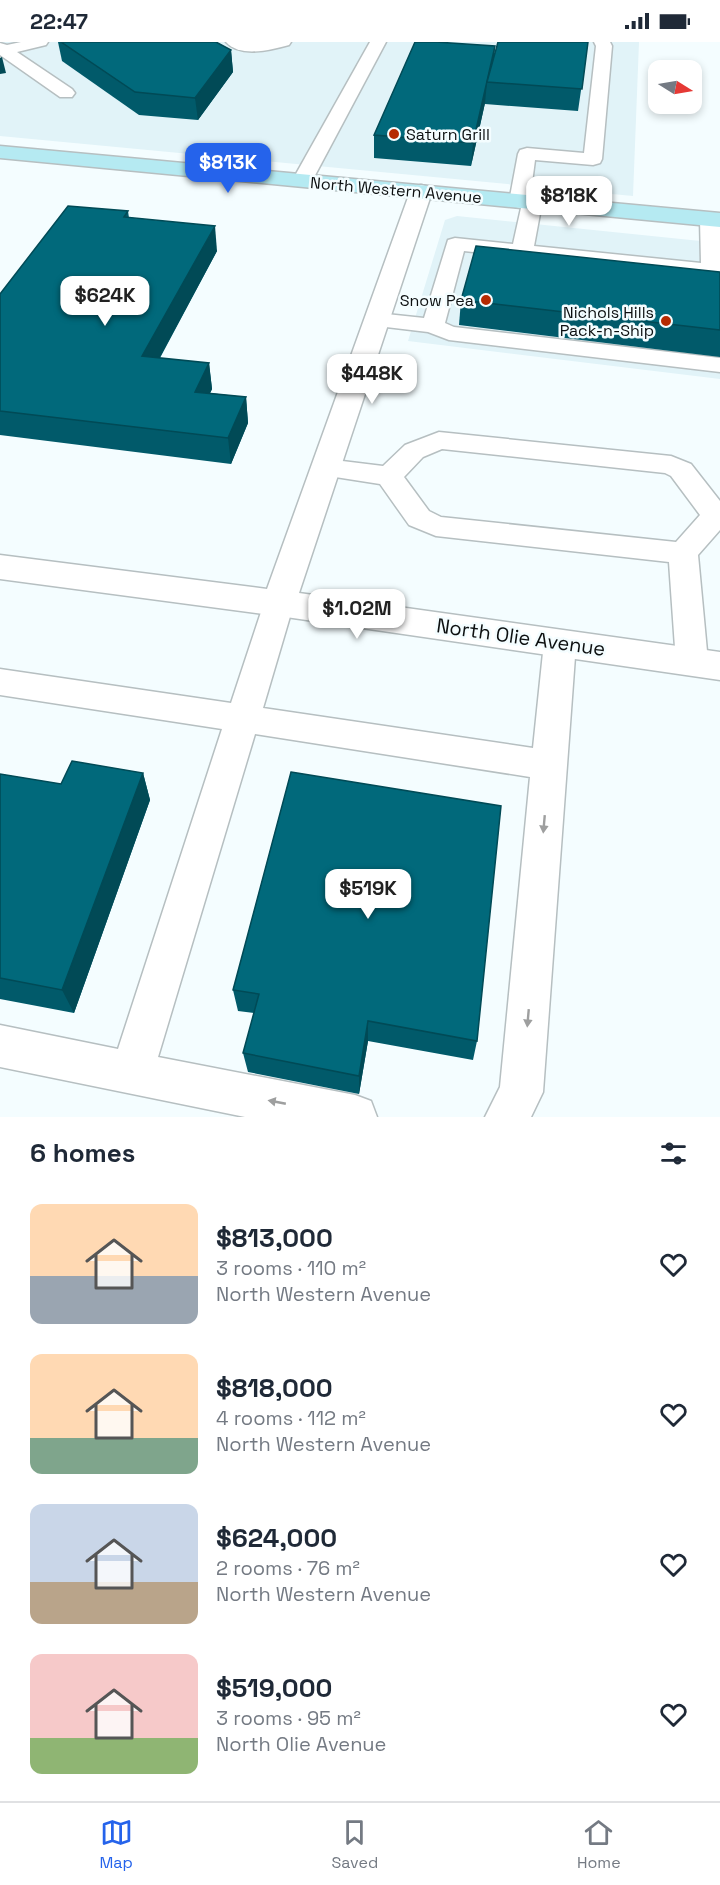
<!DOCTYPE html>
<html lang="en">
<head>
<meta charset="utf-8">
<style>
	:root { --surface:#fff; --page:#f6f6f7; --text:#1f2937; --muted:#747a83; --line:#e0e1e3; --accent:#2563eb }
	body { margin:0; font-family:"Space Grotesk",sans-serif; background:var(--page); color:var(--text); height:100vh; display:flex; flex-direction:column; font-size:22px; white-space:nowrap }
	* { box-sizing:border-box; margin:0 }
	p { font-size:20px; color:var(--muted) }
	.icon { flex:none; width:33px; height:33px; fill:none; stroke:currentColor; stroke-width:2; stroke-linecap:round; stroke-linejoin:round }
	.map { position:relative; height:1075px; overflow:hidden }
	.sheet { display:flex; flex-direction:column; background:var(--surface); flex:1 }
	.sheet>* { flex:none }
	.needle { width:39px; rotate:101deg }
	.buttons { position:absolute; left:648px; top:18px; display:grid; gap:12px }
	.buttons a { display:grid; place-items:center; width:54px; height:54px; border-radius:12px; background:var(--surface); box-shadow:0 3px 9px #0003; font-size:30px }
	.price { position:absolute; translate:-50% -51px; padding:0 14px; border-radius:12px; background:#fff; color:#222; font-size:20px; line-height:39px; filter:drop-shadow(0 2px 3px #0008) }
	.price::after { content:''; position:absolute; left:50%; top:36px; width:18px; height:14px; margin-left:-9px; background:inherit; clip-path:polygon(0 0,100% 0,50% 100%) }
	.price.selected { background:var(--accent); color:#fff }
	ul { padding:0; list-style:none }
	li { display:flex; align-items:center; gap:18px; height:150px; padding:0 30px }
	li span { display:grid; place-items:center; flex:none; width:168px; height:120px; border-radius:12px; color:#555 }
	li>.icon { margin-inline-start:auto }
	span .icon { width:72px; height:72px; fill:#fffc; stroke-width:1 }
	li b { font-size:26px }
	h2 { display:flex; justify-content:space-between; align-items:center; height:72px; padding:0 30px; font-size:26px }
	.status { display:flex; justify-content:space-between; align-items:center; height:42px; padding:0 30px; background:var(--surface); direction:ltr }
	.status svg { height:16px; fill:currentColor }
	.dock { display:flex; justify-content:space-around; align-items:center; height:84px; border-top:2px solid var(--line); background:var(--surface); font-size:16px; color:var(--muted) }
	.dock a { display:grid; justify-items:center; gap:3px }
	.dock .selected { color:var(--accent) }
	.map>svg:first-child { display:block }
	.built { fill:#e1f3f8 }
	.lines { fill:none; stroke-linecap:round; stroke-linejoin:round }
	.service-casing { stroke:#b6bfc1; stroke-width:3 }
	.minor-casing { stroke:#b6bfc1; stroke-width:3 }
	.secondary-casing { stroke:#b6bfc1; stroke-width:3 }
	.service { fill:#fff; fill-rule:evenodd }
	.minor { fill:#fff; fill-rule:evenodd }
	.secondary { fill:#b5eaf2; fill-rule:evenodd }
	.wall { fill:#015a6a }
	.shaded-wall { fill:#014a56 }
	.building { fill:#01697b; stroke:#014a56; stroke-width:1.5 }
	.oneway { fill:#9e9f9f }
	.poi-dot { fill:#b52a01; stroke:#f4fdff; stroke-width:2 }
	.labels { text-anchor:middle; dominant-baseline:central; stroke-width:5; stroke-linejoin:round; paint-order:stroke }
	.far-poi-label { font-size:16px; fill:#0c0f10; stroke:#f4fdff; text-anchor:end }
	.far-street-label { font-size:16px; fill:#0c0f10; stroke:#f4fdff }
	.street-label { font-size:20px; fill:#0c0f10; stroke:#f4fdff }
</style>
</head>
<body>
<div class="status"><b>22:47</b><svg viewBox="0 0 49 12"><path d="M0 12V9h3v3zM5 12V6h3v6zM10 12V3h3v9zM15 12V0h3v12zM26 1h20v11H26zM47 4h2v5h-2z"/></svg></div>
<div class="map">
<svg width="720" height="1075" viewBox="0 0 720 1075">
	<rect width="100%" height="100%" fill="#f4fdff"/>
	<!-- built -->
	<g class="built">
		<path d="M0 0H639L633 154 0 94Z"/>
		<path d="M457 174 720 201V337L408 299 445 178Z"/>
	</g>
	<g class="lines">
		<defs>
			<g id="service">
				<path d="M21 0H48L46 3 17 10 72 47 75 51 72 55H60L0 13V1L7 3Z"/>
				<path d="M226 0H291L289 3C271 8 240 16 226 0Z"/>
				<path d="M370 0H386L312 139 309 143H295L292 139Z"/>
				<path d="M594 0H610L612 4 602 117 600 121 593 123 535 118 530 156 539 157 542 161 534 204 701 221 700 178 703 174 710 172 717 174 720 178V237L464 209 445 281 454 285 720 316V330L449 298 428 290 369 283 365 278 369 273 377 271 424 276 448 198 455 196 513 202 521 166 512 164 509 160 518 112 520 108 527 106 584 111 596 4Z"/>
				<path d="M439 390 671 414 691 422 720 459V488L698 513 708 620 703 629 692 633 681 629 676 620 669 520 436 494 409 483 380 442 316 432 312 426 316 420 326 417 383 424 405 403ZM442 407 665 431 671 434 700 473 676 500 441 475 429 469 404 435 423 415Z"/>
				<path d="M279 550 290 553 294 561 263 666 533 706 544 601 549 592 560 589 571 592 576 601 543 1050 531 1075H485L500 1045 530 735 255 692 158 1015 355 1053 371 1059 377 1075H245L0 1025V983L118 1007 222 687 0 653V627L231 661 264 561 268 553Z"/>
			</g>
			<path id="minor" d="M421 143 429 145 432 150 299 551 720 610V638L279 574 0 537V513L267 547 410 150 413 145Z"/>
			<path id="secondary" d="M0 104 720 171V185L0 116Z"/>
		</defs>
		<!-- service casing -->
		<use href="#service" class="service-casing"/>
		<!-- minor casing -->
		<use href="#minor" class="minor-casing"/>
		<!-- secondary casing -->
		<use href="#secondary" class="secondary-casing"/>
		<!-- service -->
		<use href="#service" class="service"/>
		<!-- minor -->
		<use href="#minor" class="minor"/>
		<!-- secondary -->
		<use href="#secondary" class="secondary"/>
	</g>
	<!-- wall -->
	<g class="wall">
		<path d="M58 0H216L231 8 233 30 198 78 139 73 62 19Z"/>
		<path d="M588 0 578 69 485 62V61L471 124 374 116V93L495 11Z"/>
		<path d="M128 169 129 176 217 209 160 316 209 321 212 347 210 351 246 355 248 381 231 422 0 393V252Z"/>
		<path d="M720 230V315L459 283 461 258Z"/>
		<path d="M291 730 477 999 473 1018 368 999 359 1052 248 1030 243 1011 254 971 238 969 233 948Z"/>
		<path d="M143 731 150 758 74 971 0 957V732L61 742Z"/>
	</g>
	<!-- shaded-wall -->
	<g class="shaded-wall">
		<path d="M495 4 494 26 487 40 485 61 471 124 473 101Z"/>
		<path d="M231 8 233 30 198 78 195 56Z"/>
		<path d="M2 15 6 31 0 32V16Z"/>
		<path d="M215 184 217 209 147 339 142 314Z"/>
		<path d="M209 321 212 347 199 375 195 350Z"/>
		<path d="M246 355 248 381 231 422 228 396Z"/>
		<path d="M143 731 150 758 74 971 62 948Z"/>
		<path d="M368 979V999L359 1052V1034Z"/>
	</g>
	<!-- building -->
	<g class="building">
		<path d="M61 0H216L231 8 195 56 135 50Z"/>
		<path d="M415 0H436L495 4 473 101 374 93Z"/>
		<path d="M498 0H588L582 47 487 40Z"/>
		<path d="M68 164 128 169 124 175 215 184 142 314 209 321 195 350 246 355 228 396 0 369V252Z"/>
		<path d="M476 204 720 230V288L461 258Z"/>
		<path d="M72 719 143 731 62 948 0 936V732L61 742Z"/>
		<path d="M291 730 501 764 477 999 368 979 359 1034 243 1011 259 952 233 948Z"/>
	</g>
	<!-- one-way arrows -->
	<defs><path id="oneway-solid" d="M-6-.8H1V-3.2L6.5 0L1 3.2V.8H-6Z" transform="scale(1.5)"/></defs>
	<g class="oneway">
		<use href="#oneway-solid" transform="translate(544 782) rotate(95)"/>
		<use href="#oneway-solid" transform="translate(528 976) rotate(95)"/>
		<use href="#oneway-solid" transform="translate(277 1060) rotate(-169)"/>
	</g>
	<!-- markers -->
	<g class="poi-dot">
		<circle cx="394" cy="92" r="6"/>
		<circle cx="486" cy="258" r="6"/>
		<circle cx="666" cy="279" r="6"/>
	</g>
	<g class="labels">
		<!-- far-poi labels -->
		<g class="far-poi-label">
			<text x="406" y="92" text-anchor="start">Saturn Grill</text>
			<text x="474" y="258">Snow Pea</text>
			<text x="654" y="270">Nichols Hills<tspan x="654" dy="18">Pack-n-Ship</tspan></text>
		</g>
		<!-- far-street labels -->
		<g class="far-street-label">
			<text transform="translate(396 148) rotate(5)">North Western Avenue</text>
		</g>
		<!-- street labels -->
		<g class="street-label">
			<text transform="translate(521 595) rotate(8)">North Olie Avenue</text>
		</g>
	</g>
</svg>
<div class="buttons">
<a><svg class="needle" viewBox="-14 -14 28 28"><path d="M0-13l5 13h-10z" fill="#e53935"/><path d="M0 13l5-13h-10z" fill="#747a83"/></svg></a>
</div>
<b class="price selected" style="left:228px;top:152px">$813K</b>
<b class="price" style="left:569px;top:185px">$818K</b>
<b class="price" style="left:105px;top:285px">$624K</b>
<b class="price" style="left:372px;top:363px">$448K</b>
<b class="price" style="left:357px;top:598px">$1.02M</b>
<b class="price" style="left:368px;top:878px">$519K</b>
</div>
<section class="sheet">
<h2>6 homes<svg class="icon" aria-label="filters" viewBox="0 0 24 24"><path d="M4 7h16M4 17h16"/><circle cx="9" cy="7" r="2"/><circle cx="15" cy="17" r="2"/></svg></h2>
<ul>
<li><span style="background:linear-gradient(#ffd9b3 60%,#9aa5b1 0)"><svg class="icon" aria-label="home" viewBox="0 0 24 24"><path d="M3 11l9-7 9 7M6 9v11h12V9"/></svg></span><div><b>$813,000</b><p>3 rooms · 110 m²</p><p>North Western Avenue</p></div><svg class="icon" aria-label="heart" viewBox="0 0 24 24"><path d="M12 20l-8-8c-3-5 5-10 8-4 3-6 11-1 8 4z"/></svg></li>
<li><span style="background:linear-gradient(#ffd9b3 70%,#7fa58c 0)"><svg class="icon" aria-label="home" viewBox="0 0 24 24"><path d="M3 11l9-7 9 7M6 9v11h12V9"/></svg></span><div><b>$818,000</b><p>4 rooms · 112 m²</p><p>North Western Avenue</p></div><svg class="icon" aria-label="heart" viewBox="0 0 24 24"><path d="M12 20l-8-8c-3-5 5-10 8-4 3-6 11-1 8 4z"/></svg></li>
<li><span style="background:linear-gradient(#c9d6e8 65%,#b9a48a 0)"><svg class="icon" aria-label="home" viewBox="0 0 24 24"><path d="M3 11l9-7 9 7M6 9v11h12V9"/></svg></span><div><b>$624,000</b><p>2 rooms · 76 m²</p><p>North Western Avenue</p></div><svg class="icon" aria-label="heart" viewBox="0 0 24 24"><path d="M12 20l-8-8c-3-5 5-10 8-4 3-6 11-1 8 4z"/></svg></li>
<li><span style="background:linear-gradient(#f6c9c9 70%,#8fb573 0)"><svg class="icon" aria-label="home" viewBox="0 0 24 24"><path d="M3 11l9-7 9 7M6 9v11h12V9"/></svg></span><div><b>$519,000</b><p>3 rooms · 95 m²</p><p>North Olie Avenue</p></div><svg class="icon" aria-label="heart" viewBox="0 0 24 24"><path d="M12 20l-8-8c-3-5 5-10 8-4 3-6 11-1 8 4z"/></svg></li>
</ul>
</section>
<nav class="dock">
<a class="selected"><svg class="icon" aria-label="map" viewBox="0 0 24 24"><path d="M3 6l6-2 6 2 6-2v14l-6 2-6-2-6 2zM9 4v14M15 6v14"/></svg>Map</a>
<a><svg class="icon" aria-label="saved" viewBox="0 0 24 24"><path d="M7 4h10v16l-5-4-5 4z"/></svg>Saved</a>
<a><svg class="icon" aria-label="home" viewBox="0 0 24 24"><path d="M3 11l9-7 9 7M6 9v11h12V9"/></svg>Home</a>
</nav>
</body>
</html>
